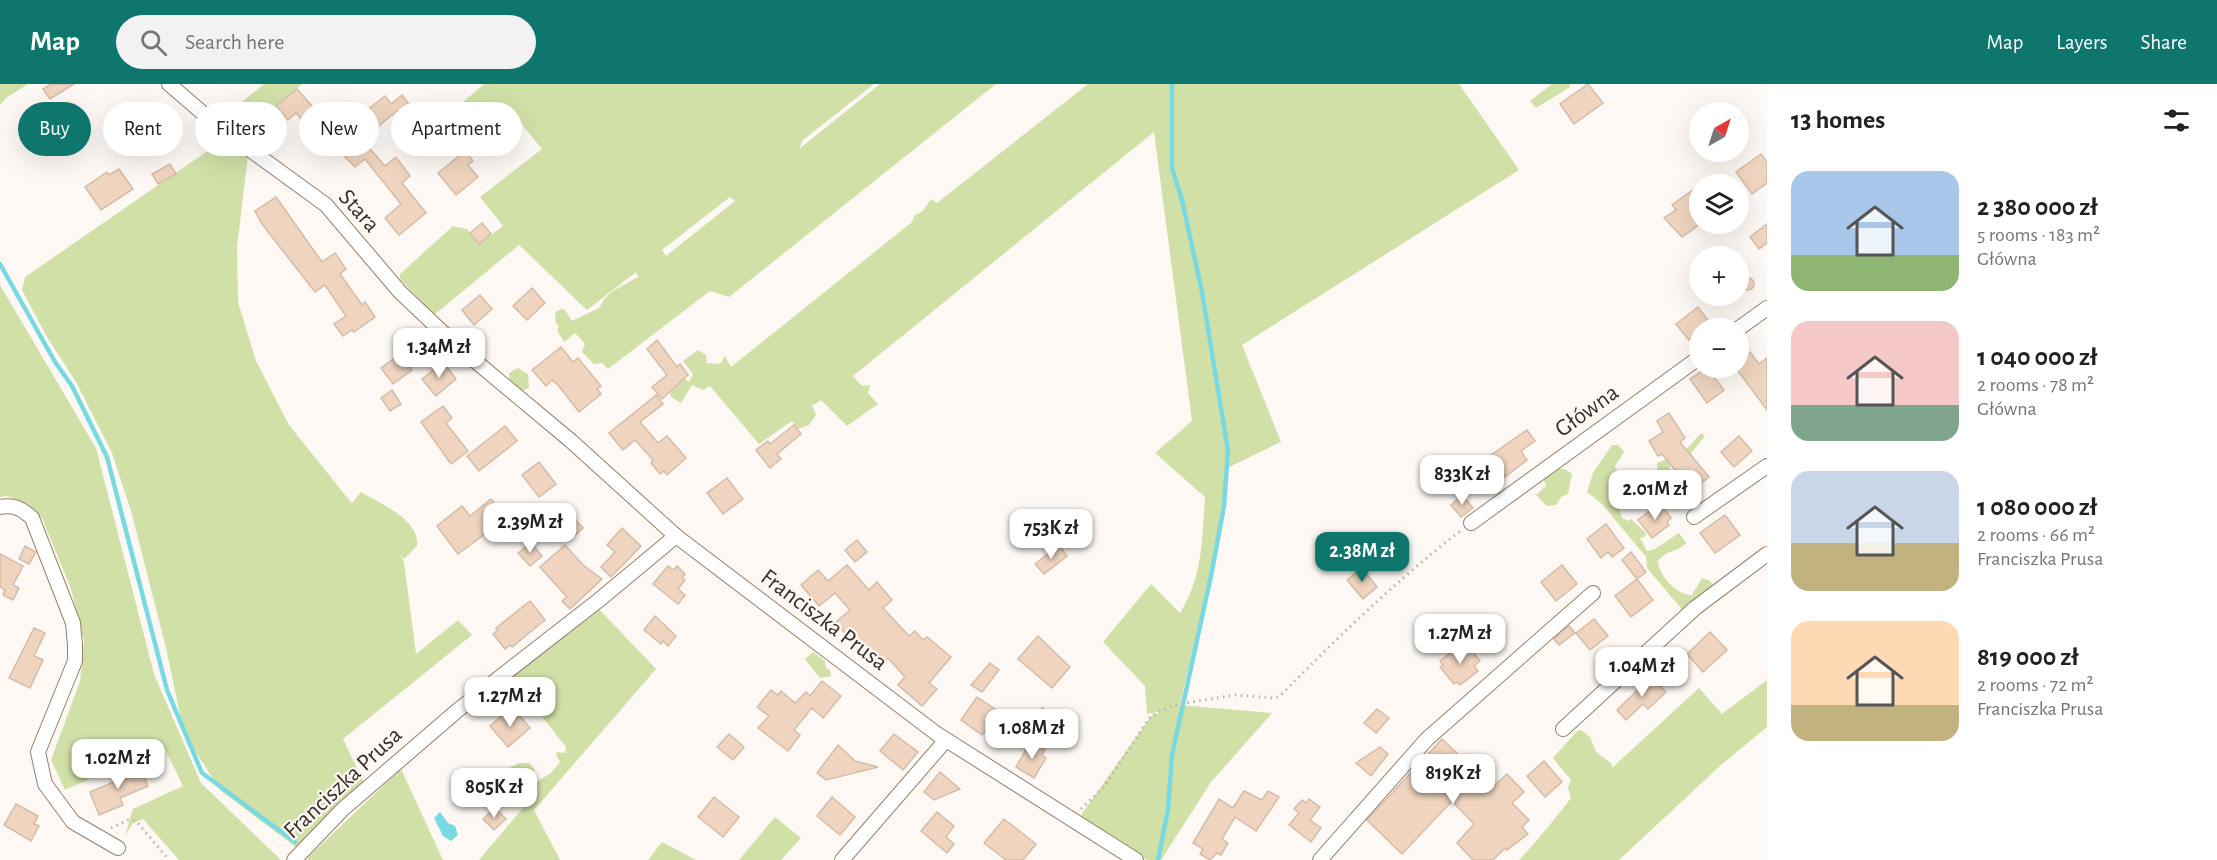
<!DOCTYPE html>
<html lang="en">
<head>
<meta charset="utf-8">
<style>
	:root { --surface:#fff; --page:#f2f2f2; --text:#222; --muted:#767676; --accent:#0f766e }
	body { margin:0; font-family:"Alegreya Sans",sans-serif; background:var(--page); color:var(--text); height:100vh; display:flex; flex-direction:column; font-size:22px; white-space:nowrap }
	* { box-sizing:border-box; margin:0 }
	p { font-size:20px; color:var(--muted) }
	.icon { flex:none; width:33px; height:33px; fill:none; stroke:currentColor; stroke-width:2; stroke-linecap:round; stroke-linejoin:round }
	.map { position:relative; flex:1; overflow:hidden }
	.side { display:flex; flex-direction:column; background:var(--surface); width:450px }
	.side>* { flex:none }
	.hud { position:absolute; left:18px; top:18px; width:570px; height:54px; display:flex; gap:12px }
	.needle { width:39px; rotate:39deg }
	.buttons { position:absolute; left:1689px; top:18px; display:grid; gap:12px }
	.buttons a { display:grid; place-items:center; width:60px; height:60px; border-radius:50%; background:var(--surface); box-shadow:0 6px 24px #0002; font-size:30px }
	.price { position:absolute; translate:-50% -51px; padding:0 14px; border-radius:12px; background:#fff; color:#222; font-size:20px; line-height:39px; filter:drop-shadow(0 2px 3px #0008) }
	.price::after { content:''; position:absolute; left:50%; top:36px; width:18px; height:14px; margin-left:-9px; background:inherit; clip-path:polygon(0 0,100% 0,50% 100%) }
	.price.selected { background:var(--accent); color:#fff }
	ul { padding:0; list-style:none }
	li { display:flex; align-items:center; gap:18px; height:150px; padding:0 24px }
	li span { display:grid; place-items:center; flex:none; width:168px; height:120px; border-radius:18px; color:#555 }
	li>.icon { margin-inline-start:auto }
	span .icon { width:72px; height:72px; fill:#fffc; stroke-width:1 }
	li b { font-size:26px }
	h2 { display:flex; justify-content:space-between; align-items:center; height:72px; padding:0 24px; font-size:26px }
	.tag { padding:0 21px; border-radius:27px; background:var(--surface); box-shadow:0 6px 24px #0002; font-size:21px; line-height:54px }
	.tag.selected { background:var(--accent); color:#fff }
	header { display:flex; align-items:center; gap:36px; box-sizing:border-box; height:84px; padding:0 30px; background:var(--accent); color:#fff }
	header strong { font-size:28px }
	nav { display:flex; gap:33px; margin-inline-start:auto; font-size:21px }
	.search { width:420px; height:54px; background:var(--page); display:flex; align-items:center; gap:15px; box-sizing:border-box; padding:0 21px; border-radius:33px; color:var(--muted); font-size:22px }
	main { display:flex; flex:1; min-height:0 }
	.map>svg:first-child { display:block }
	.green { fill:#d1e0a7; fill-rule:evenodd }
	.water { fill:#79d9e3 }
	.lines { fill:none; stroke-linecap:round; stroke-linejoin:round }
	.stream { stroke:#79d9e3; stroke-width:4.5 }
	.building { fill:#efd5bf; stroke:#d5bca7; stroke-width:1.5 }
	.street-casing { stroke:#967f6b; stroke-width:16 }
	.path { stroke:#bab3ad; stroke-width:3; stroke-dasharray:1.5 4.5; stroke-linecap:butt }
	.street { stroke:#fff; stroke-width:14 }
	.labels { text-anchor:middle; dominant-baseline:central; stroke-width:4.5; stroke-linejoin:round; paint-order:stroke }
	.street-label { font-size:24px; fill:#392f26; stroke:#fdf8f3 }
</style>
</head>
<body>
<header>
<strong>Map</strong>
<div class="search"><svg class="icon" aria-label="search" viewBox="0 0 24 24"><circle cx="10" cy="10" r="6"/><path d="M15 15l6 6"/></svg>Search here</div>
<nav><a>Map</a><a>Layers</a><a>Share</a></nav>
</header>
<main>
<div class="map">
<svg width="1767" height="776" viewBox="0 0 1767 776">
	<rect width="100%" height="100%" fill="#fdf8f3"/>
	<!-- green -->
	<g class="green">
		<path d="M0 0H28L6 14 0 21Z"/>
		<path d="M264 0H302L246 47 225 32Z"/>
		<path d="M484 0H874L803 56 799 65 880 0H996L729 213 710 207 608 285 602 279 594 280 582 268 585 260 575 249 564 258 557 246 559 242 556 240 555 228 561 225 565 226 572 237 599 224 605 214 613 207 638 193 636 188 587 226 519 161 434 231 400 195V190L453 142 467 145 479 160 503 142 480 113 542 65 507 22 451 66 432 45ZM730 113 735 117 666 172 662 166Z"/>
		<path d="M1088 0H1459L1519 86 1242 261 1281 358 1227 384 1217 461 1180 621 1272 629 1211 698 1161 776H1147L1079 734 1151 632 1162 627 1147 630 1145 602 1103 558 1151 500 1180 529C1203 492 1202 455 1205 413L1155 369 1192 337 1154 48 853 292 862 302 870 301 868 309 878 320 847 342 821 316 812 322 816 331 809 341 798 345 792 337 759 360 710 302 703 306 692 301 681 319 671 313 668 303 684 294 689 298 693 290 683 277 698 266 706 271 707 279 720 280 725 272 731 283 912 138 914 132 923 127 931 115 937 119Z"/>
		<path d="M1552 0H1570V3L1536 24 1530 17Z"/>
		<path d="M222 57 248 71 237 164 238 218 256 277 289 341 350 417 352 419 361 408C380 420 420 435 417 462L404 475 399 469 404 478 416 570 458 536 472 551 343 655 365 701 297 764 221 707 184 650 166 564 131 427 112 369 76 298 47 253 22 206 25 193Z"/>
		<path d="M0 201 96 364 154 590 201 699 281 776H179L143 735 133 739 125 752 133 725 183 702 163 661 65 706 51 676 80 597 84 557 71 505 42 434 27 419 6 412 0 413Z"/>
		<path d="M518 284 528 290 529 304 522 307 510 300 509 289Z"/>
		<path d="M1701 349 1705 352 1692 368 1670 382V388L1619 424 1622 434 1628 437 1631 435 1646 449 1645 453 1640 454 1647 467 1655 465 1679 449 1686 459C1677 469 1669 464 1658 477 1658 491 1678 512 1692 511L1702 494 1710 497 1714 503 1685 529 1647 484 1646 473 1602 420 1587 408 1593 389 1612 361H1618L1624 368 1615 382 1621 395 1612 406 1611 413 1657 391V379L1685 367Z"/>
		<path d="M1555 384 1565 385 1572 390 1568 410 1561 413 1556 421 1547 422 1536 411 1546 402 1543 394Z"/>
		<path d="M597 523 656 585 534 726 560 776H479L528 718 524 712 523 702H516L508 697 509 684 519 679H529L534 684 535 699 551 689 560 678 556 671 557 668 565 669 566 663 510 592Z"/>
		<path d="M813 568 825 577 826 584 830 586 831 592 820 594 805 575Z"/>
		<path d="M1767 596V643L1721 681 1619 776H1519C1538 756 1554 736 1571 714L1568 704 1571 696 1553 674 1577 647 1581 646 1590 653 1596 668 1611 679 1612 684 1699 604 1722 630Z"/>
		<path d="M401 685 443 776H308L307 774Z"/>
		<path d="M775 733 801 754 781 776H739Z"/>
		<path d="M662 758 696 776H648Z"/>
	</g>
	<!-- water -->
	<path class="water" d="M440 728 448 739 455 742 458 751 451 757 443 752 434 734Z"/>
	<g class="lines">
		<!-- stream -->
		<g class="stream">
			<path d="M0 180 55 278 72 302 107 373 167 606 202 689 295 758"/>
			<path d="M1158 776 1168 726 1172 671 1212 487 1224 422 1228 367 1202 208 1182 116 1172 84V0"/>
		</g>
	</g>
	<!-- building -->
	<g class="building">
		<path d="M51 0H74L50 15 43 5Z"/>
		<path d="M1588 0 1603 19 1574 40 1560 20Z"/>
		<path d="M297 5 320 31 323 29 339 48 385 12 391 20 402 11 411 23 401 32 397 27 362 56 385 82 396 73 410 92 402 99 426 129 399 151 385 134 401 120 365 75 355 83 324 52 320 56 296 29 288 36 276 22Z"/>
		<path d="M156 37 169 57 152 68 139 48Z"/>
		<path d="M465 67 473 77 468 81 478 93 456 111 438 89Z"/>
		<path d="M1761 70 1767 78V99L1752 110 1736 88Z"/>
		<path d="M170 80 176 90 158 100 152 90Z"/>
		<path d="M119 85 133 105 101 126 85 103 107 88 109 91Z"/>
		<path d="M1700 101V140L1682 153 1664 134 1676 126 1672 121Z"/>
		<path d="M276 113 322 178 335 169 346 185 340 190 362 221 365 218 375 233 354 248 352 246 343 252 334 240 346 232 325 201 315 208 262 140 255 127Z"/>
		<path d="M482 139 491 150 479 160 470 149Z"/>
		<path d="M1767 140V159L1759 165 1750 153Z"/>
		<circle cx="1748" cy="200" r="6"/>
		<path d="M532 204 545 219 527 236 513 222Z"/>
		<path d="M480 211 492 225 474 241 462 226Z"/>
		<path d="M1698 223 1710 239 1700 244 1689 256 1676 240Z"/>
		<path d="M657 256 677 283 680 280 688 291 662 315 652 303 667 291 647 265Z"/>
		<path d="M561 263 573 278 578 274 601 302 597 305 601 310 579 328 558 301 552 296 546 302 532 286Z"/>
		<path d="M1750 268 1759 280 1767 274V326L1738 287V277Z"/>
		<path d="M400 270 412 286 393 300 381 284Z"/>
		<path d="M443 278 456 295 436 312 422 295Z"/>
		<path d="M1707 284 1724 306 1707 319 1690 295Z"/>
		<path d="M392 306 401 320 390 327 381 314Z"/>
		<path d="M656 311 663 320 640 338 658 359 667 352 686 374 667 391 664 387 660 390 651 379 653 376 635 356 623 366 609 349Z"/>
		<path d="M443 322 452 334 446 339 468 367 451 380 421 338Z"/>
		<path d="M1669 329 1685 354 1680 358 1709 393 1692 407 1662 370 1658 372 1649 357 1663 348 1657 337Z"/>
		<path d="M794 341 801 350 777 370 781 375 770 384 756 366 768 357 770 360Z"/>
		<path d="M505 342 517 357 479 387 467 372Z"/>
		<path d="M1527 346 1535 357 1521 367 1527 376 1505 393 1500 386 1474 404 1464 390Z"/>
		<path d="M1739 352 1752 367 1734 383 1721 368Z"/>
		<path d="M539 378 556 400 539 413 522 391Z"/>
		<path d="M727 394 743 415 723 430 707 409Z"/>
		<path d="M1462 411 1473 424 1461 433 1451 421Z"/>
		<path d="M491 415 506 434 458 470 437 442 462 422 470 432Z"/>
		<path d="M1660 419 1671 434 1667 438 1669 441 1652 454 1638 436Z"/>
		<path d="M568 428 583 444 570 456 555 440Z"/>
		<path d="M1725 431 1740 451 1715 469 1700 449Z"/>
		<path d="M1606 440 1624 464 1612 473 1608 468 1601 474 1587 455Z"/>
		<path d="M622 444 641 462 611 493 601 483 615 468 607 461Z"/>
		<path d="M857 456 867 468 855 478 845 466Z"/>
		<path d="M531 459 542 472 530 482 518 469Z"/>
		<path d="M565 461 583 481 602 495 570 525 562 517 567 513 540 483Z"/>
		<path d="M1059 461 1067 472 1044 490 1035 480Z"/>
		<path d="M25 462 36 468 29 480 19 475Z"/>
		<path d="M1631 468 1646 488 1637 495 1622 476Z"/>
		<path d="M0 470 23 482 13 501 19 504 13 516 3 511 5 506 0 503Z"/>
		<path d="M847 481 869 506 877 498 892 516 883 524 909 552 915 547 923 556 927 553 951 573 929 599 937 605 922 622 898 601 905 593 888 574 885 576 883 573 877 578 848 548 846 550 835 539 850 526 835 509 819 522 801 501 818 486 828 497Z"/>
		<path d="M1562 481 1577 500 1556 517 1541 498Z"/>
		<path d="M668 482 674 486 677 482 685 490 682 494 685 496 678 505 685 511 678 520 653 500Z"/>
		<path d="M1362 484 1377 503 1363 515 1347 496Z"/>
		<path d="M1637 495 1653 516 1631 533 1615 512Z"/>
		<path d="M530 517 545 536 512 563 510 561 505 565 493 550 498 546 496 544Z"/>
		<path d="M655 532 676 552 668 562 663 557 661 560 644 546Z"/>
		<path d="M1594 535 1608 552 1590 566 1576 549Z"/>
		<path d="M1569 542 1575 549 1559 561 1554 555Z"/>
		<path d="M34 544 45 549 34 572 43 576 30 604 9 594Z"/>
		<path d="M1710 548 1727 566 1703 588 1687 570Z"/>
		<path d="M1038 552 1070 583 1052 604 1018 575Z"/>
		<path d="M1459 562 1462 566 1468 562 1480 577 1474 582 1478 587 1460 601 1457 598 1454 600 1440 583 1443 581 1440 577Z"/>
		<path d="M990 579 999 586 982 608 971 601Z"/>
		<path d="M1651 593 1666 608 1648 625 1643 620 1626 636 1617 626Z"/>
		<path d="M822 597 841 612 823 634 812 624 794 646 800 651 788 667 758 644 769 632 757 623 771 606 778 611 781 607 795 619 806 608 810 612Z"/>
		<path d="M977 613 1001 629 982 651 961 636Z"/>
		<path d="M1042 624 1053 631 1045 643 1034 636Z"/>
		<path d="M1377 625 1389 634 1376 649 1364 639Z"/>
		<path d="M506 628 513 636 519 631 530 644 508 663 490 642Z"/>
		<path d="M729 650 744 663 733 676 717 663Z"/>
		<path d="M894 650 918 668 903 686 880 667Z"/>
		<path d="M1442 655 1462 674 1467 670 1495 701 1507 690 1524 708 1512 719 1529 736 1522 743 1528 750 1507 766 1505 764 1493 776H1473L1457 759 1474 740 1452 717 1402 770 1367 736Z"/>
		<path d="M1031 657 1045 666 1042 671 1046 674 1034 694 1016 683Z"/>
		<path d="M838 661 855 677 878 683 826 696 817 689Z"/>
		<path d="M1380 663 1388 670 1371 692 1356 679Z"/>
		<path d="M1544 677 1562 698 1545 713 1527 692Z"/>
		<path d="M140 682 148 702 120 714 123 721 99 731 90 708 114 698 111 693Z"/>
		<path d="M940 688 960 705 934 716 924 708Z"/>
		<path d="M1244 707 1262 716 1268 707 1279 713 1256 747 1235 733 1222 755 1228 759 1221 771 1217 769 1210 776 1200 770 1203 765 1193 759 1219 715 1233 724Z"/>
		<path d="M714 713 739 733 723 753 698 733Z"/>
		<path d="M832 713 855 733 840 751 817 732Z"/>
		<path d="M1309 715 1320 723 1310 736 1321 744 1311 758 1289 741 1299 729 1294 725 1302 716 1306 719Z"/>
		<path d="M16 720 38 732 34 740 39 742 31 757 4 741Z"/>
		<path d="M495 724 506 735 494 746 483 735Z"/>
		<path d="M937 728 954 742 946 753 954 760 947 769 921 747Z"/>
		<path d="M1004 735 1036 760 1023 776H1006L984 759Z"/>
	</g>
	<g class="lines">
		<defs>
			<g id="street">
				<path d="M169 0 220 44 326 121 400 208 456 261 571 357 676 452 937 650 1136 776"/>
				<path d="M1738 245 1767 224"/>
				<path d="M0 423C14 420 22 425 32 434L73 539 75 561V577L38 668 45 700 73 738 118 764"/>
				<path d="M1694 433 1767 382"/>
				<path d="M1471 439 1700 273"/>
				<path d="M1563 645 1695 524 1767 470"/>
				<path d="M294 776 343 725 458 626 599 516 676 452"/>
				<path d="M842 776 946 656"/>
				<path d="M1320 776 1427 655 1593 509"/>
			</g>
		</defs>
		<!-- street casing -->
		<use href="#street" class="street-casing"/>
		<!-- path -->
		<g class="path">
			<path d="M1081 725 1103 704 1151 632 1174 621 1235 611 1275 614 1281 611C1338 553 1396 497 1460 447"/>
			<path d="M111 744 128 736 136 737 169 776"/>
		</g>
		<!-- street -->
		<use href="#street" class="street"/>
	</g>
	<g class="labels">
		<!-- street labels -->
		<g class="street-label">
			<text transform="translate(359 127) rotate(48)">Stara</text>
			<text transform="translate(1587 327) rotate(-36)">Główna</text>
			<text transform="translate(824 536) rotate(37)">Franciszka Prusa</text>
			<text transform="translate(343 699) rotate(-43)">Franciszka Prusa</text>
		</g>
	</g>
</svg>
<div class="buttons">
<a><svg class="needle" viewBox="-14 -14 28 28"><path d="M0-13l5 13h-10z" fill="#e53935"/><path d="M0 13l5-13h-10z" fill="#767676"/></svg></a>
<a><svg class="icon" aria-label="layers" viewBox="0 0 24 24"><path d="M12 4l9 5-9 5-9-5zM3 14l9 5 9-5"/></svg></a>
<a>+</a>
<a>−</a>
</div>
<b class="price" style="left:439px;top:295px">1.34M zł</b>
<b class="price" style="left:1462px;top:422px">833K zł</b>
<b class="price" style="left:1655px;top:437px">2.01M zł</b>
<b class="price" style="left:530px;top:470px">2.39M zł</b>
<b class="price" style="left:1051px;top:476px">753K zł</b>
<b class="price selected" style="left:1362px;top:499px">2.38M zł</b>
<b class="price" style="left:1460px;top:581px">1.27M zł</b>
<b class="price" style="left:1642px;top:614px">1.04M zł</b>
<b class="price" style="left:510px;top:644px">1.27M zł</b>
<b class="price" style="left:1032px;top:676px">1.08M zł</b>
<b class="price" style="left:118px;top:706px">1.02M zł</b>
<b class="price" style="left:1453px;top:721px">819K zł</b>
<b class="price" style="left:494px;top:735px">805K zł</b>
<div class="hud">
<a class="tag selected">Buy</a>
<a class="tag">Rent</a>
<a class="tag">Filters</a>
<a class="tag">New</a>
<a class="tag">Apartment</a>
</div>
</div>
<section class="side">
<h2>13 homes<svg class="icon" aria-label="filters" viewBox="0 0 24 24"><path d="M4 7h16M4 17h16"/><circle cx="9" cy="7" r="2"/><circle cx="15" cy="17" r="2"/></svg></h2>
<ul>
<li><span style="background:linear-gradient(#a9c7e8 70%,#8fb573 0)"><svg class="icon" aria-label="home" viewBox="0 0 24 24"><path d="M3 11l9-7 9 7M6 9v11h12V9"/></svg></span><div><b>2 380 000 zł</b><p>5 rooms · 183 m²</p><p>Główna</p></div></li>
<li><span style="background:linear-gradient(#f6c9c9 70%,#7fa58c 0)"><svg class="icon" aria-label="home" viewBox="0 0 24 24"><path d="M3 11l9-7 9 7M6 9v11h12V9"/></svg></span><div><b>1 040 000 zł</b><p>2 rooms · 78 m²</p><p>Główna</p></div></li>
<li><span style="background:linear-gradient(#c9d6e8 60%,#c2b280 0)"><svg class="icon" aria-label="home" viewBox="0 0 24 24"><path d="M3 11l9-7 9 7M6 9v11h12V9"/></svg></span><div><b>1 080 000 zł</b><p>2 rooms · 66 m²</p><p>Franciszka Prusa</p></div></li>
<li><span style="background:linear-gradient(#ffd9b3 70%,#c2b280 0)"><svg class="icon" aria-label="home" viewBox="0 0 24 24"><path d="M3 11l9-7 9 7M6 9v11h12V9"/></svg></span><div><b>819 000 zł</b><p>2 rooms · 72 m²</p><p>Franciszka Prusa</p></div></li>
</ul>
</section>
</main>
</body>
</html>
